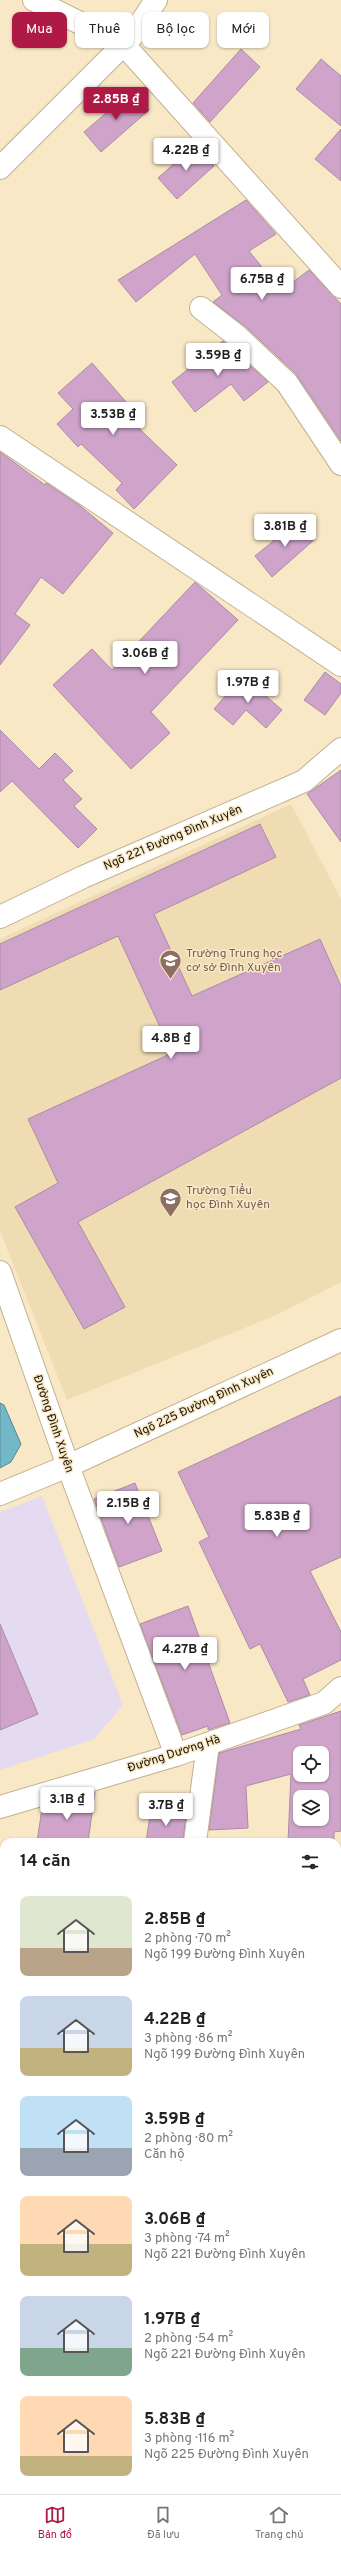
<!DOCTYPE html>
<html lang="vi">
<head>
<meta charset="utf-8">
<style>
	:root { --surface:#fff; --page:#f6f6f6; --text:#222; --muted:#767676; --line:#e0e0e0; --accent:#ae1a45 }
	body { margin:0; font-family:Overpass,sans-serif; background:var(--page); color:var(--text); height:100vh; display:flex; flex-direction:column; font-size:15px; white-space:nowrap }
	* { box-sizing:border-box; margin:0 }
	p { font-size:13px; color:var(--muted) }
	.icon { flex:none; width:22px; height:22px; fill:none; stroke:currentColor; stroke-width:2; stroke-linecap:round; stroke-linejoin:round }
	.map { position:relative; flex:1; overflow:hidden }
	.details { position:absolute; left:0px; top:1838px; width:341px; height:656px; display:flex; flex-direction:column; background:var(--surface); border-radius:12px 12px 0 0; box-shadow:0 1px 3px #0004 }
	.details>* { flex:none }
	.top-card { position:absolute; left:12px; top:12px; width:317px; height:36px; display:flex; gap:8px }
	.controls { position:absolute; left:293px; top:1746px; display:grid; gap:8px }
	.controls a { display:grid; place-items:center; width:36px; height:36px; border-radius:8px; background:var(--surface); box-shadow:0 1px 3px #0004; font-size:20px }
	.price { position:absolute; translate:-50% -34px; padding:0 9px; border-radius:4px; background:#fff; color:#222; font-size:13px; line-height:26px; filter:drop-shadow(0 1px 2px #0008) }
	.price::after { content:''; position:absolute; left:50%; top:24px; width:12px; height:9px; margin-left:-6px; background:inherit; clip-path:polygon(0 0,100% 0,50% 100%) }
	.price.active { background:var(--accent); color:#fff }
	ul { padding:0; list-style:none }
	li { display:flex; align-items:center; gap:12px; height:100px; padding:0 20px }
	li span { display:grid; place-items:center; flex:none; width:112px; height:80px; border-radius:8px; color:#555 }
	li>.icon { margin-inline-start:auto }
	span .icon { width:48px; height:48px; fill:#fffc; stroke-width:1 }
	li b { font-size:17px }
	h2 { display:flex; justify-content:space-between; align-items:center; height:48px; padding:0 20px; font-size:17px }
	.pill { padding:0 14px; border-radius:8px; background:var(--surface); box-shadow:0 1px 3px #0004; font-size:14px; line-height:36px }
	.pill.active { background:var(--accent); color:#fff }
	.dock { display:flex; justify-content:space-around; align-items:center; height:56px; border-top:1px solid var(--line); background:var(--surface); font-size:11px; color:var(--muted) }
	.dock a { display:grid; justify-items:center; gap:2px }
	.dock .active { color:var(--accent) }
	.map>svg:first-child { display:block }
	.commercial { fill:#e4dbf0 }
	.built { fill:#efdcb3 }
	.water { fill:#72b8c9; stroke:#58878f }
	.building { fill:#cfa3ca; stroke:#a98da6; fill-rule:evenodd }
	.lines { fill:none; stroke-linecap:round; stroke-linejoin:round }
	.minor-casing { stroke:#c1b191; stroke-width:24 }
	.tertiary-casing { stroke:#c1b191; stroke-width:24 }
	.minor { stroke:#fff; stroke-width:22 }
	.tertiary { stroke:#fff; stroke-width:22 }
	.labels { text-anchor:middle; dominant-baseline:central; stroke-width:3; stroke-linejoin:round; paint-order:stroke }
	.street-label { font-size:12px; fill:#1a1408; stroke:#f8e8c6 }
	.education-label { font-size:12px; fill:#785e54; stroke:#f8e8c6; text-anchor:start }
</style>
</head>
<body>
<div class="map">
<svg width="341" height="2494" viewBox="0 0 341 2494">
	<rect width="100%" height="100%" fill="#f8e8c6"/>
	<!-- commercial -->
	<path class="commercial" d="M42 1496 123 1705 94 1739 0 1770V1512Z"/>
	<!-- built -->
	<path class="built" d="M291 804 341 899V1282L274 1316 67 1400 0 1231V939Z"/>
	<!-- water -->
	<path class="water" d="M0 1403 4 1405 21 1444 11 1462 0 1468Z"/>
	<!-- building -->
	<g class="building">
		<path d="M241 49 260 67 210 122 193 103Z"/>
		<path d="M321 59 341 76V126L296 89Z"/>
		<path d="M132 91 149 110 101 152 84 132Z"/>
		<path d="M341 129V181L315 159Z"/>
		<path d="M195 145 214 166 177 199 158 178Z"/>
		<path d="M246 200 276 234 249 251 281 291 309 270 341 304V441L296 374 246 327 213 302 222 295 195 254 136 302 118 280Z"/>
		<path d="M223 341 268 382 244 401 231 384 195 412 172 382Z"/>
		<path d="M92 363 127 403 120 410 177 465 134 509 116 490 122 483 81 444 78 447 57 424 73 409 58 393Z"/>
		<path d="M0 452 45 485 46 483 79 505 113 533 63 594 41 577 15 614 30 625 0 665Z"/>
		<path d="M299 520 315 539 272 577 255 556Z"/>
		<path d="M195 582 238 620 151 712 170 733 131 769 53 685 92 649 112 670Z"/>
		<path d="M325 672 341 684V693L325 715 304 700Z"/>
		<path d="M243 676 282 710 266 728 246 710 233 725 214 709Z"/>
		<path d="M0 730 39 769 55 753 73 771 63 780 82 799 74 806 97 829 78 848 12 781 0 792Z"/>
		<path d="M341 770V842L307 794Z"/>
		<path d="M260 824 276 857 154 914 192 996 320 939 341 986V1078L78 1222 125 1307 84 1329 15 1207 58 1183 28 1119 172 1053 118 936 0 990V944Z"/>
		<path d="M341 1396V1557L310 1571 341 1632V1660L303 1679 310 1695 288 1702 260 1644 250 1649 199 1542 209 1537 178 1472Z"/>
		<path d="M135 1483 162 1551 119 1567 94 1499Z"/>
		<path d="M188 1606 230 1723 208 1730V1726L182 1735 140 1624Z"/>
		<path d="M0 1624 38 1714 0 1730Z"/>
		<path d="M341 1711V1831L334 1832V1842H288L291 1774 246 1786 248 1828 209 1830 219 1753 301 1729 299 1725ZM300 1753H322V1775H300ZM300 1797H322V1819H300Z"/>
		<path d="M95 1792 88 1842H37L42 1808Z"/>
		<path d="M151 1809 186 1814 183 1842H146Z"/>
	</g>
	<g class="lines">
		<defs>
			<g id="minor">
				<path d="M34 0 124 45 341 287"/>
				<path d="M0 168 133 35 156 0"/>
				<path d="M201 308 237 336 287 383 341 464"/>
				<path d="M0 437 341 665"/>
				<path d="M0 1494 68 1466 341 1340"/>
				<path d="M195 1842 208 1744"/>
				<path d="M0 2239 4 2241"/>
				<path d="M0 2379 4 2380"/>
				<path d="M267 2494V2490"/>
			</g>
			<g id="tertiary">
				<path d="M0 917 83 877 304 781 341 749"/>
				<path d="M0 1272 68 1466 176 1755"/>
				<path d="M0 1807 176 1755 324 1703 341 1688"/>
			</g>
		</defs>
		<!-- minor casing -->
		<use href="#minor" class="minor-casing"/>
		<!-- tertiary casing -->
		<use href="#tertiary" class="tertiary-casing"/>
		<!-- minor -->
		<use href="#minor" class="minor"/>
		<!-- tertiary -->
		<use href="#tertiary" class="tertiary"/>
	</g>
	<!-- icons -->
	<defs>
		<symbol id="school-pin" viewBox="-11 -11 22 30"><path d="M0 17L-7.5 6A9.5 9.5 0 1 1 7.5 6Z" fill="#8d6e63" stroke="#f8e8c6"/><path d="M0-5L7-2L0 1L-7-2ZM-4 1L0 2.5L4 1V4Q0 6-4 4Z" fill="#fff"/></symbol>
	</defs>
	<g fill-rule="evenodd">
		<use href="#school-pin" x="158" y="948" width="25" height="34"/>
		<use href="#school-pin" x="158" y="1186" width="25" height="34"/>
	</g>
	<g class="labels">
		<!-- street labels -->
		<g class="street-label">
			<text transform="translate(173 838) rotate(-23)">Ngõ 221 Đường Đình Xuyên</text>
			<text transform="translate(204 1403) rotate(-25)">Ngõ 225 Đường Đình Xuyên</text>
			<text transform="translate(53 1424) rotate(71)">Đường Đình Xuyên</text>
			<text transform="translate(174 1754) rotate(-18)">Đường Dương Hà</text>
		</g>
		<!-- education labels -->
		<g class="education-label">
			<text x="186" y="954">Trường Trung học<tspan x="186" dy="14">cơ sở Đình Xuyên</tspan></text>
			<text x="186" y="1191">Trường Tiểu<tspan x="186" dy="14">học Đình Xuyên</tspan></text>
		</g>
	</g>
</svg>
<div class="controls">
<a><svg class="icon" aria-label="locate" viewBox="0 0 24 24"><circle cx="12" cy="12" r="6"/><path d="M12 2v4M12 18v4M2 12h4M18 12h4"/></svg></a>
<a><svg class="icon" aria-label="layers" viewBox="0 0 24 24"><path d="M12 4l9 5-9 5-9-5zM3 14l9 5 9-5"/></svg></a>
</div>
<b class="price active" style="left:116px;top:121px">2.85B ₫</b>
<b class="price" style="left:186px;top:172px">4.22B ₫</b>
<b class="price" style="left:262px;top:301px">6.75B ₫</b>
<b class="price" style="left:218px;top:377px">3.59B ₫</b>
<b class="price" style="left:113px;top:436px">3.53B ₫</b>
<b class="price" style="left:285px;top:548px">3.81B ₫</b>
<b class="price" style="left:145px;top:675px">3.06B ₫</b>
<b class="price" style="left:248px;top:704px">1.97B ₫</b>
<b class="price" style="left:171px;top:1060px">4.8B ₫</b>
<b class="price" style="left:128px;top:1525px">2.15B ₫</b>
<b class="price" style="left:277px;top:1538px">5.83B ₫</b>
<b class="price" style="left:185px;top:1671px">4.27B ₫</b>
<b class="price" style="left:67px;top:1821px">3.1B ₫</b>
<b class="price" style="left:166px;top:1827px">3.7B ₫</b>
<div class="top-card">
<a class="pill active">Mua</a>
<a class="pill">Thuê</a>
<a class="pill">Bộ lọc</a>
<a class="pill">Mới</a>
</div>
<section class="details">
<h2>14 căn<svg class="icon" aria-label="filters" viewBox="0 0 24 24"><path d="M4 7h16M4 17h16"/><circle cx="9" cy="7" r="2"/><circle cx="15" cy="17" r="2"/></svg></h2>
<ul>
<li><span style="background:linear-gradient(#dfe7d0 65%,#b9a48a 0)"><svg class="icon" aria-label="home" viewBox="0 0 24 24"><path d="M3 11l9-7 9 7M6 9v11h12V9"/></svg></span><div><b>2.85B ₫</b><p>2 phòng · 70 m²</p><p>Ngõ 199 Đường Đình Xuyên</p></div></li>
<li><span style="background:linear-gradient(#c9d6e8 65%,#c2b280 0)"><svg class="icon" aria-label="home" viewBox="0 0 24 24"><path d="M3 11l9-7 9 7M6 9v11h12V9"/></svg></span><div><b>4.22B ₫</b><p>3 phòng · 86 m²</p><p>Ngõ 199 Đường Đình Xuyên</p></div></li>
<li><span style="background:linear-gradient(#bfe0f5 65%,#9aa5b1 0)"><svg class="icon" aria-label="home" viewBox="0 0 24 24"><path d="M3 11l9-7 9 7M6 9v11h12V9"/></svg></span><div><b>3.59B ₫</b><p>2 phòng · 80 m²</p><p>Căn hộ</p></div></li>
<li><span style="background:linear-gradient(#ffd9b3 60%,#c2b280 0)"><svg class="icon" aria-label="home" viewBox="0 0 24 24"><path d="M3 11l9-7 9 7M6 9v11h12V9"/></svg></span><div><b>3.06B ₫</b><p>3 phòng · 74 m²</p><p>Ngõ 221 Đường Đình Xuyên</p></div></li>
<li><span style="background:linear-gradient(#c9d6e8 65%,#7fa58c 0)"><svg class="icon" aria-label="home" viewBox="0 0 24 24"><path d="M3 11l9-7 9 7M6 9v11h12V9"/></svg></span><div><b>1.97B ₫</b><p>2 phòng · 54 m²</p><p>Ngõ 221 Đường Đình Xuyên</p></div></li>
<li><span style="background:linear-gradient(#ffd9b3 75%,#c2b280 0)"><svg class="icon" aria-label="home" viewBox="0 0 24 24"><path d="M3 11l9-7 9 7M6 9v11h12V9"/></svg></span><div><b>5.83B ₫</b><p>3 phòng · 116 m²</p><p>Ngõ 225 Đường Đình Xuyên</p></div></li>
</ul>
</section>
</div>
<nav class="dock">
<a class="active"><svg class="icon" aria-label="map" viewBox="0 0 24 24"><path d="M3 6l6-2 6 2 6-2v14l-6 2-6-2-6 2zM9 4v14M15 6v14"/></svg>Bản đồ</a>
<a><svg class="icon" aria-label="saved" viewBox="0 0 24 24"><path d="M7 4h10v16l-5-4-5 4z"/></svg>Đã lưu</a>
<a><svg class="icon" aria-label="home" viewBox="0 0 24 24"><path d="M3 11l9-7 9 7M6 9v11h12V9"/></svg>Trang chủ</a>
</nav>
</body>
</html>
